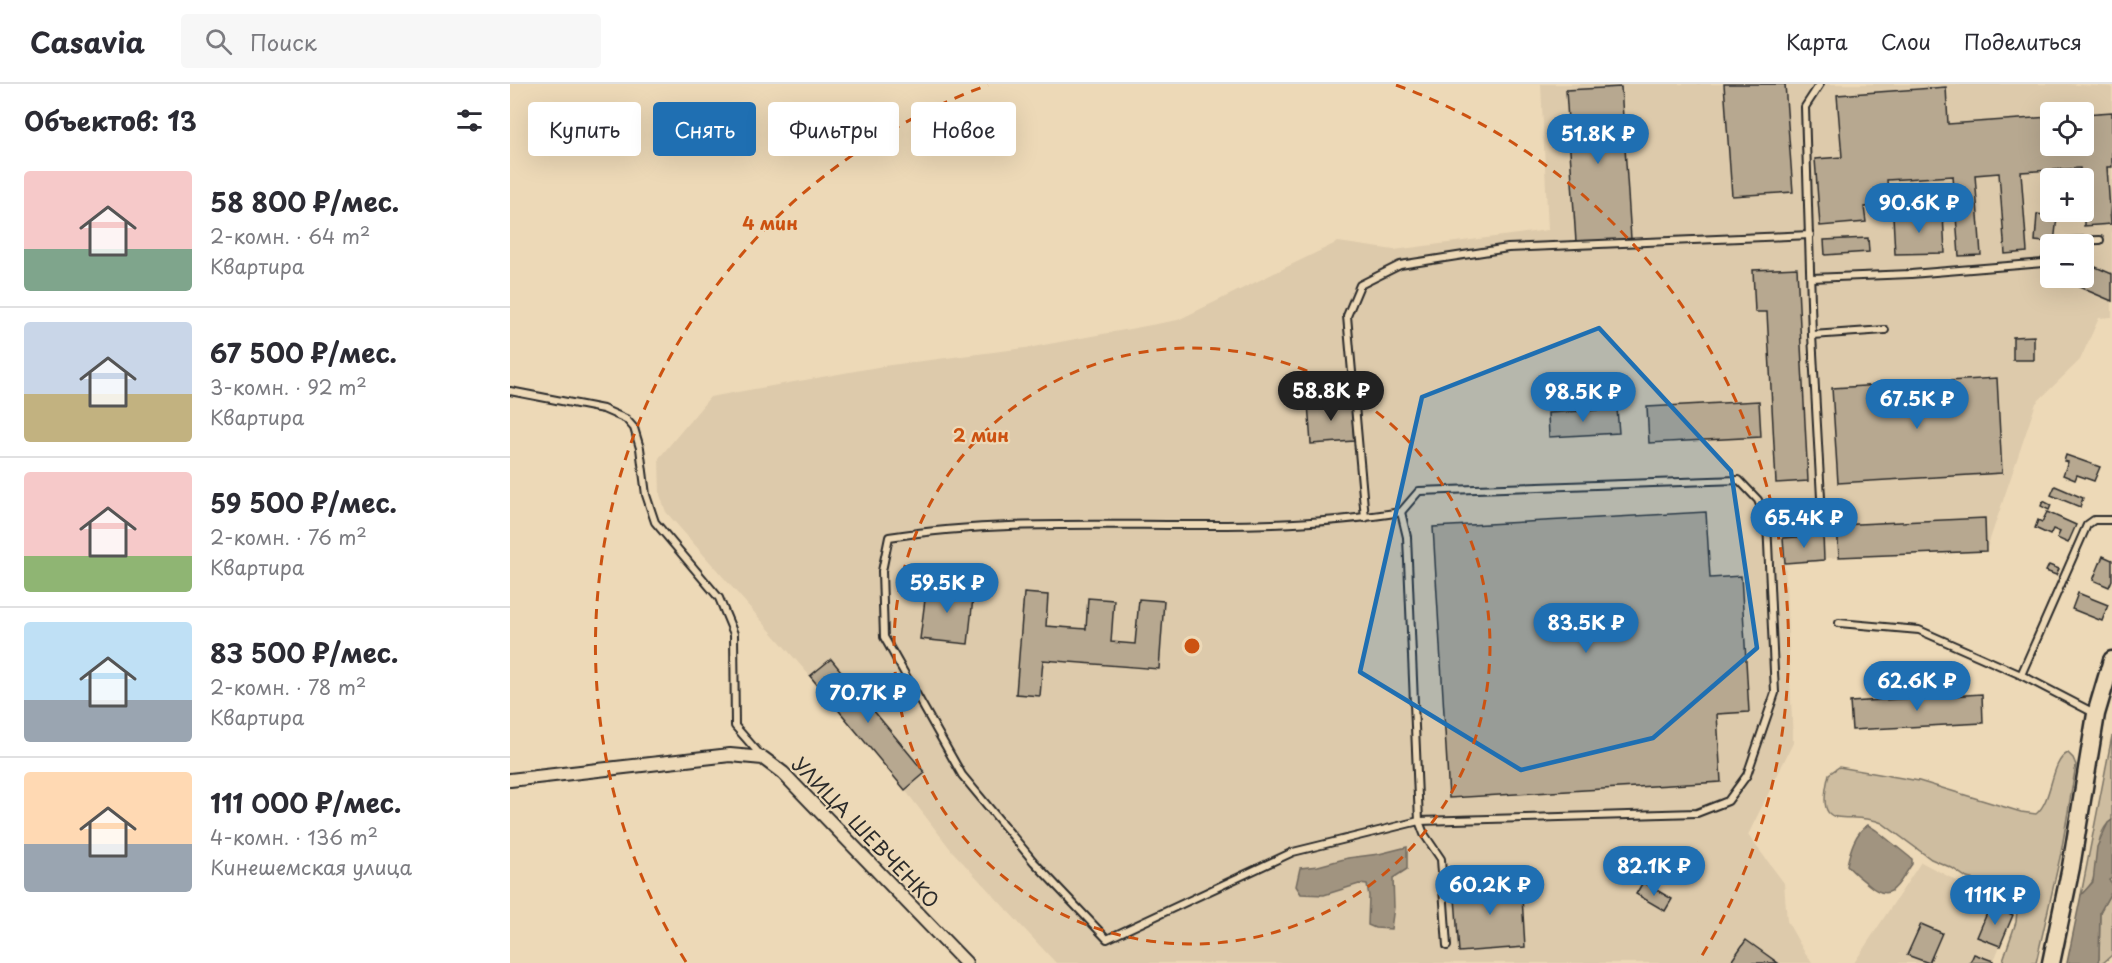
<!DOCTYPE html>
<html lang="ru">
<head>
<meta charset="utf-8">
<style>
	:root { --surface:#fff; --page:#f7f7f7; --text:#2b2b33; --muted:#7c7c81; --line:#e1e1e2; --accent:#1f6fb2 }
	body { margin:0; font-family:"Playpen Sans",sans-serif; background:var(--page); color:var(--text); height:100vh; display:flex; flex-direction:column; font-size:22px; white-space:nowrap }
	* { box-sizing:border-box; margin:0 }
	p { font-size:20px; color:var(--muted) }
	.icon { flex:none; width:33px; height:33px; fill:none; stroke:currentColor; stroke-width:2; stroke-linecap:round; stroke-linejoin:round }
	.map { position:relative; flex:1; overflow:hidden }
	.drawer { display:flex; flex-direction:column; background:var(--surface); width:510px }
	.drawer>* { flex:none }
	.top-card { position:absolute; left:18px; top:18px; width:570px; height:54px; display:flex; gap:12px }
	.controls { position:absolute; left:1530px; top:18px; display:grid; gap:12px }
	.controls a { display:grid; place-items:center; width:54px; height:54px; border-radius:6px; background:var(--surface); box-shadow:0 6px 24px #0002; font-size:30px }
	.price { position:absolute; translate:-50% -51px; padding:0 14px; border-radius:21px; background:var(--accent); color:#fff; font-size:20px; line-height:39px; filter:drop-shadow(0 2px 3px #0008) }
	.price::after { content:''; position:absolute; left:50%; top:36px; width:18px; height:14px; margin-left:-9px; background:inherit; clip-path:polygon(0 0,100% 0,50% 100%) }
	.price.current { background:#222; color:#fff }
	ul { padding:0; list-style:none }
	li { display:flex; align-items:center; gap:18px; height:150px; padding:0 24px }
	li+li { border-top:2px solid var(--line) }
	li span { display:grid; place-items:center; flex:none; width:168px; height:120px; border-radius:6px; color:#555 }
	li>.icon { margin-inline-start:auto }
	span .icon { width:72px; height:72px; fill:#fffc; stroke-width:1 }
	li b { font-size:26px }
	h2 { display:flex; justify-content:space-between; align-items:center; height:72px; padding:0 24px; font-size:26px }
	.pill { padding:0 21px; border-radius:6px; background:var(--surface); box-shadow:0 6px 24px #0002; font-size:21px; line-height:54px }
	.pill.current { background:var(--accent); color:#fff }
	header { display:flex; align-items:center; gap:36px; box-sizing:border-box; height:84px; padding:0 30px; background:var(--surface); border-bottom:2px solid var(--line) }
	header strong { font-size:28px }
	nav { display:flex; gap:33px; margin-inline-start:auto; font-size:21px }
	.search { width:420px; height:54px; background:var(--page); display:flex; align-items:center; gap:15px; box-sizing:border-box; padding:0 21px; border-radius:6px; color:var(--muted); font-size:22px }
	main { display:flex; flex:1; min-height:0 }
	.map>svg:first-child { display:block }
	.built { fill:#ddcaab; fill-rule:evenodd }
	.green { fill:#cebda0; stroke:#7c7466; stroke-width:1.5 }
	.water { fill:#a19480; stroke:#726a5e; stroke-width:1.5 }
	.building { fill:#b7a890; stroke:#2b2b2b; stroke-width:1.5 }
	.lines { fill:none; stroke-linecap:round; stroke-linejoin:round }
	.lane-casing { stroke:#2b2b2b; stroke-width:10 }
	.street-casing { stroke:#2b2b2b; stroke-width:16 }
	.secondary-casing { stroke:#2b2b2b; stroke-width:21 }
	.lane { stroke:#edd9b7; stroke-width:6 }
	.street { stroke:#edd9b7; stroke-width:12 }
	.secondary { stroke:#edd9b7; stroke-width:16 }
	.marked { fill:#1f6fb2; fill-opacity:0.2; stroke:#1f6fb2; stroke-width:4.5; stroke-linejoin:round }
	.ring { fill:none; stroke:#cc5211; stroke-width:3; stroke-dasharray:10 8 }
	.labels { text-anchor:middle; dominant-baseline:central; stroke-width:4.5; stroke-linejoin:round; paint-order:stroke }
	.street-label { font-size:20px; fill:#2b2b2b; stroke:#edd9b7 }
	.centre { fill:#cc5211; stroke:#edd9b7; stroke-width:3 }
	.ring-label { font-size:18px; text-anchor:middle; font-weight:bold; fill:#cc5211; stroke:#edd9b7; stroke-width:4.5; stroke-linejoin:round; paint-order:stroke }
</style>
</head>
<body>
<header>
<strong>Casavia</strong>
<div class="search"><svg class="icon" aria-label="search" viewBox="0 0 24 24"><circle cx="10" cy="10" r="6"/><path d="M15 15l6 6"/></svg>Поиск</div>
<nav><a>Карта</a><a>Слои</a><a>Поделиться</a></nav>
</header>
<main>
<section class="drawer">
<h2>Объектов: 13<svg class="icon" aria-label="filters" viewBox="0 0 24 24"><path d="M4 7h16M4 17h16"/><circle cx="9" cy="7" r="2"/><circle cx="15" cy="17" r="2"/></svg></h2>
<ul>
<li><span style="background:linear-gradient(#f6c9c9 65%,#7fa58c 0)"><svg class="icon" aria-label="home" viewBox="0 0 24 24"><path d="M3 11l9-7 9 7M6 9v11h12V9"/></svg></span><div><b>58 800 ₽/мес.</b><p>2-комн. · 64 m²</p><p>Квартира</p></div></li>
<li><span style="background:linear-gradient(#c9d6e8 60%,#c2b280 0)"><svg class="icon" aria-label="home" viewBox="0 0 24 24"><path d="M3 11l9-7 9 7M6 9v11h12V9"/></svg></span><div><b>67 500 ₽/мес.</b><p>3-комн. · 92 m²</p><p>Квартира</p></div></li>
<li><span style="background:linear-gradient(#f6c9c9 70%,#8fb573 0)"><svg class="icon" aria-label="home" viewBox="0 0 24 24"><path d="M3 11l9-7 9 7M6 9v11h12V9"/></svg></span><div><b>59 500 ₽/мес.</b><p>2-комн. · 76 m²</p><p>Квартира</p></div></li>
<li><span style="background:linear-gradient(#bfe0f5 65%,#9aa5b1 0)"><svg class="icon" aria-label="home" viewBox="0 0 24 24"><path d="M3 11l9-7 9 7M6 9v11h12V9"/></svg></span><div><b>83 500 ₽/мес.</b><p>2-комн. · 78 m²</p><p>Квартира</p></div></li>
<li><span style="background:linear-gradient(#ffd9b3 60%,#9aa5b1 0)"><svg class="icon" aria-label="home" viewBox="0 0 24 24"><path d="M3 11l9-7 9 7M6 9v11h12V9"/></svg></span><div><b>111 000 ₽/мес.</b><p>4-комн. · 136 m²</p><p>Кинешемская улица</p></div></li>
</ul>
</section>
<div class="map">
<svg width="1602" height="879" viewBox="0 0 1602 879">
	<rect width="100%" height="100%" fill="#edd9b7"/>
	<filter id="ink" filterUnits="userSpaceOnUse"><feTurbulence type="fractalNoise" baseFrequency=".0167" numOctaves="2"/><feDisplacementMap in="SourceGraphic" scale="12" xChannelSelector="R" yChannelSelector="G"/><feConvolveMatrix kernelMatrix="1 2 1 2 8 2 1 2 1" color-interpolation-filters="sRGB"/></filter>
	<g filter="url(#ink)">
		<!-- built -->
		<g class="built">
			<path d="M1031 0H1557L1602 3V233L1589 234 1570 276 1526 319 1476 467 1329 473 1275 479 1283 659 1238 751 1274 799 1277 837 1296 871 1303 879H546L442 767 395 706 300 592 156 428 150 411 149 374 200 313 373 282 523 263 668 236 828 158 884 166 1038 146ZM1540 28H1574V62H1540ZM1540 94H1574V128H1540ZM1540 160H1574V194H1540Z"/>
			<path d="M1411 778 1504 827 1483 879H1344Z"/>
		</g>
		<!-- green -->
		<g class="green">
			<path d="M1602 652V736C1584 748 1589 778 1583 796 1581 801 1575 807 1571 811Z"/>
			<path d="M1558 669 1563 674 1566 681 1551 769 1526 879H1492L1506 838 1507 827 1500 813 1484 801 1457 794 1442 784 1421 775 1372 739C1337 724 1303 754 1319 690L1329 683 1409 697 1511 728 1526 730C1543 717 1540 677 1558 669Z"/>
			<path d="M1600 810 1602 814V871L1593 879H1587L1589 875 1590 828Z"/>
		</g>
		<!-- water -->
		<g class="water">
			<path d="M1602 736V794L1599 796 1602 799V814L1600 810 1590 828 1589 875 1587 879H1557L1571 811 1583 798 1587 763 1598 739Z"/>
			<path d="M1358 741 1366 746 1402 775V780C1389 798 1382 821 1359 801 1352 795 1343 789 1337 781 1340 767 1345 748 1358 741Z"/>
			<path d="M897 763V785L883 794 884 823 881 845 865 844 858 841 859 812 857 801 849 800 814 811 791 810 786 802 790 784 808 782 838 774 869 770Z"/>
		</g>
		<!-- building -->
		<g class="building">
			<path d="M1214 0H1275L1283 108 1222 112Z"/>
			<path d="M1111 3 1121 155 1066 158 1056 6Z"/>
			<path d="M1436 3 1438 40 1540 33V62H1574V30L1602 28V83H1597L1601 140 1574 142V94H1571L1570 84 1511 88 1517 168 1495 170 1489 89 1465 91 1471 171 1449 172 1443 92 1377 96 1379 121 1354 123 1356 138 1310 142 1305 75 1332 73 1327 11Z"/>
			<path d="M1433 130 1435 169 1385 170 1383 132Z"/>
			<path d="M1527 130 1547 133 1544 159 1525 157Z"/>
			<path d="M1358 154 1359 168 1315 171 1314 156Z"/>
			<path d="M1574 178 1602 190V217L1548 194H1574Z"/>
			<path d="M1287 184 1298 397 1266 399 1257 228H1245L1243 186Z"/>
			<path d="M1524 252V276H1503V253Z"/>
			<path d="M1487 294 1492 389 1328 399 1322 304Z"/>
			<path d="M841 316 844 357 801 360 798 319Z"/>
			<path d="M1249 317 1251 353 1139 359 1137 323Z"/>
			<path d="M1107 325 1109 349 1039 353 1038 329Z"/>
			<path d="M1556 371 1590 383 1584 397 1567 391 1565 396 1553 391 1558 378 1554 377Z"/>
			<path d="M1545 402 1573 414 1570 423 1541 411Z"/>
			<path d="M1533 417 1541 421 1539 426 1531 422Z"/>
			<path d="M1196 428 1200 494 1231 492 1239 628 1207 630 1211 698 939 714 923 443Z"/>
			<path d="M1537 428 1566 441 1558 459 1547 454 1550 448 1543 445 1540 451 1525 444 1528 436 1532 438Z"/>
			<path d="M1475 434 1476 467 1329 473 1327 441Z"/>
			<path d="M1313 451 1314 476 1275 479 1273 454Z"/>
			<path d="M1593 472 1602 476V496L1599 503 1583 496Z"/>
			<path d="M1539 481 1549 485 1546 491 1536 487Z"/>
			<path d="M417 500 464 505 458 560 410 555Z"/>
			<path d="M514 509 538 511 536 542 576 545 578 514 604 516 601 558 625 560 629 515 654 517 649 585 533 576 530 612 506 610Z"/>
			<path d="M1568 509 1598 521 1592 537 1562 525Z"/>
			<path d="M321 575 415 689 395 706 300 592Z"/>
			<path d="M1472 610 1473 639 1342 646 1340 618Z"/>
			<path d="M1011 796 1015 863 949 868 944 800Z"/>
			<path d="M1133 798 1162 815 1155 827 1126 810Z"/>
			<path d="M1480 822 1503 831 1490 862 1467 853Z"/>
			<path d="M1411 840 1432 849 1419 879 1397 871Z"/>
			<path d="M1236 856 1268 879H1220Z"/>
			<path d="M1464 870 1483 877 1482 879H1460Z"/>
		</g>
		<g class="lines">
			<defs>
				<g id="lane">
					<path d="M1552 160 1557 157 1590 156"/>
					<path d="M1301 194 1401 190 1533 179 1540 170"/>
					<path d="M1302 251 1375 246"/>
					<path d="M0 307 93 325 116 335 124 344 130 364 136 411 145 438 209 514 224 550 225 642 253 674"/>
					<path d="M891 428 897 453 909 737 914 750 931 775 937 862"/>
					<path d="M855 434 837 232 850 201 890 181 998 164 1300 151"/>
					<path d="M1257 438 1248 416 1229 396 909 407 891 428C722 456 548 426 379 453L372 487 374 553 452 691 524 778 597 855 783 768 909 737 1187 729 1218 717 1237 691 1265 609 1257 438 1312 432 1302 251 1295 23 1310 0"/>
					<path d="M1329 539 1409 546 1511 591 1586 630"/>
					<path d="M1511 591 1577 441 1584 436H1602"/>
				</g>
				<path id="street" d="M0 696 220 671 253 674 273 689 456 879"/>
				<path id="secondary" d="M1541 879 1561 783 1586 630 1602 576"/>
			</defs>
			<!-- lane casing -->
			<use href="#lane" class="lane-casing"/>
			<!-- street casing -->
			<use href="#street" class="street-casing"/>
			<!-- secondary casing -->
			<use href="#secondary" class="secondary-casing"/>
			<!-- lane -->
			<use href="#lane" class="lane"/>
			<!-- street -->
			<use href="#street" class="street"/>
			<!-- secondary -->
			<use href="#secondary" class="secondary"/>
		</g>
	</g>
	<!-- marked area -->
	<path class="marked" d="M1089 244 1221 387 1247 564 1143 654 1011 686 850 588 912 313Z"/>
	<!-- distance rings -->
	<g class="ring">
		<circle cx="682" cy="562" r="298"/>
		<path d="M176 878A597 597 0 0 1 478 1M886 1A597 597 0 0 1 1188 878"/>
	</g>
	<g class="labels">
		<!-- street labels -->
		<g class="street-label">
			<text transform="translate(356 748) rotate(46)">УЛИЦА ШЕВЧЕНКО</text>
		</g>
	</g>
	<circle cx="682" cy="562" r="9" class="centre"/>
	<g class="ring-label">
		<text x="260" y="146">4 мин</text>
		<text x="471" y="358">2 мин</text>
	</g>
</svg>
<div class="controls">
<a><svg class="icon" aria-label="locate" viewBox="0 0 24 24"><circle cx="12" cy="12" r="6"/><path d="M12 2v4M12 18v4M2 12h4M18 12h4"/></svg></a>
<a>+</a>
<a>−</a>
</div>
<b class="price" style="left:1088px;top:81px">51.8K ₽</b>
<b class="price" style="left:1409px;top:150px">90.6K ₽</b>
<b class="price current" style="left:821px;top:338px">58.8K ₽</b>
<b class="price" style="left:1073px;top:339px">98.5K ₽</b>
<b class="price" style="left:1407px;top:346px">67.5K ₽</b>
<b class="price" style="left:1294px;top:465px">65.4K ₽</b>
<b class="price" style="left:437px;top:530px">59.5K ₽</b>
<b class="price" style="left:1076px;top:570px">83.5K ₽</b>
<b class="price" style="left:1407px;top:628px">62.6K ₽</b>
<b class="price" style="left:358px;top:640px">70.7K ₽</b>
<b class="price" style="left:1144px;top:813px">82.1K ₽</b>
<b class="price" style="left:980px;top:832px">60.2K ₽</b>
<b class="price" style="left:1485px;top:842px">111K ₽</b>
<div class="top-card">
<a class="pill">Купить</a>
<a class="pill current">Снять</a>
<a class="pill">Фильтры</a>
<a class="pill">Новое</a>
</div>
</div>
</main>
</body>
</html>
